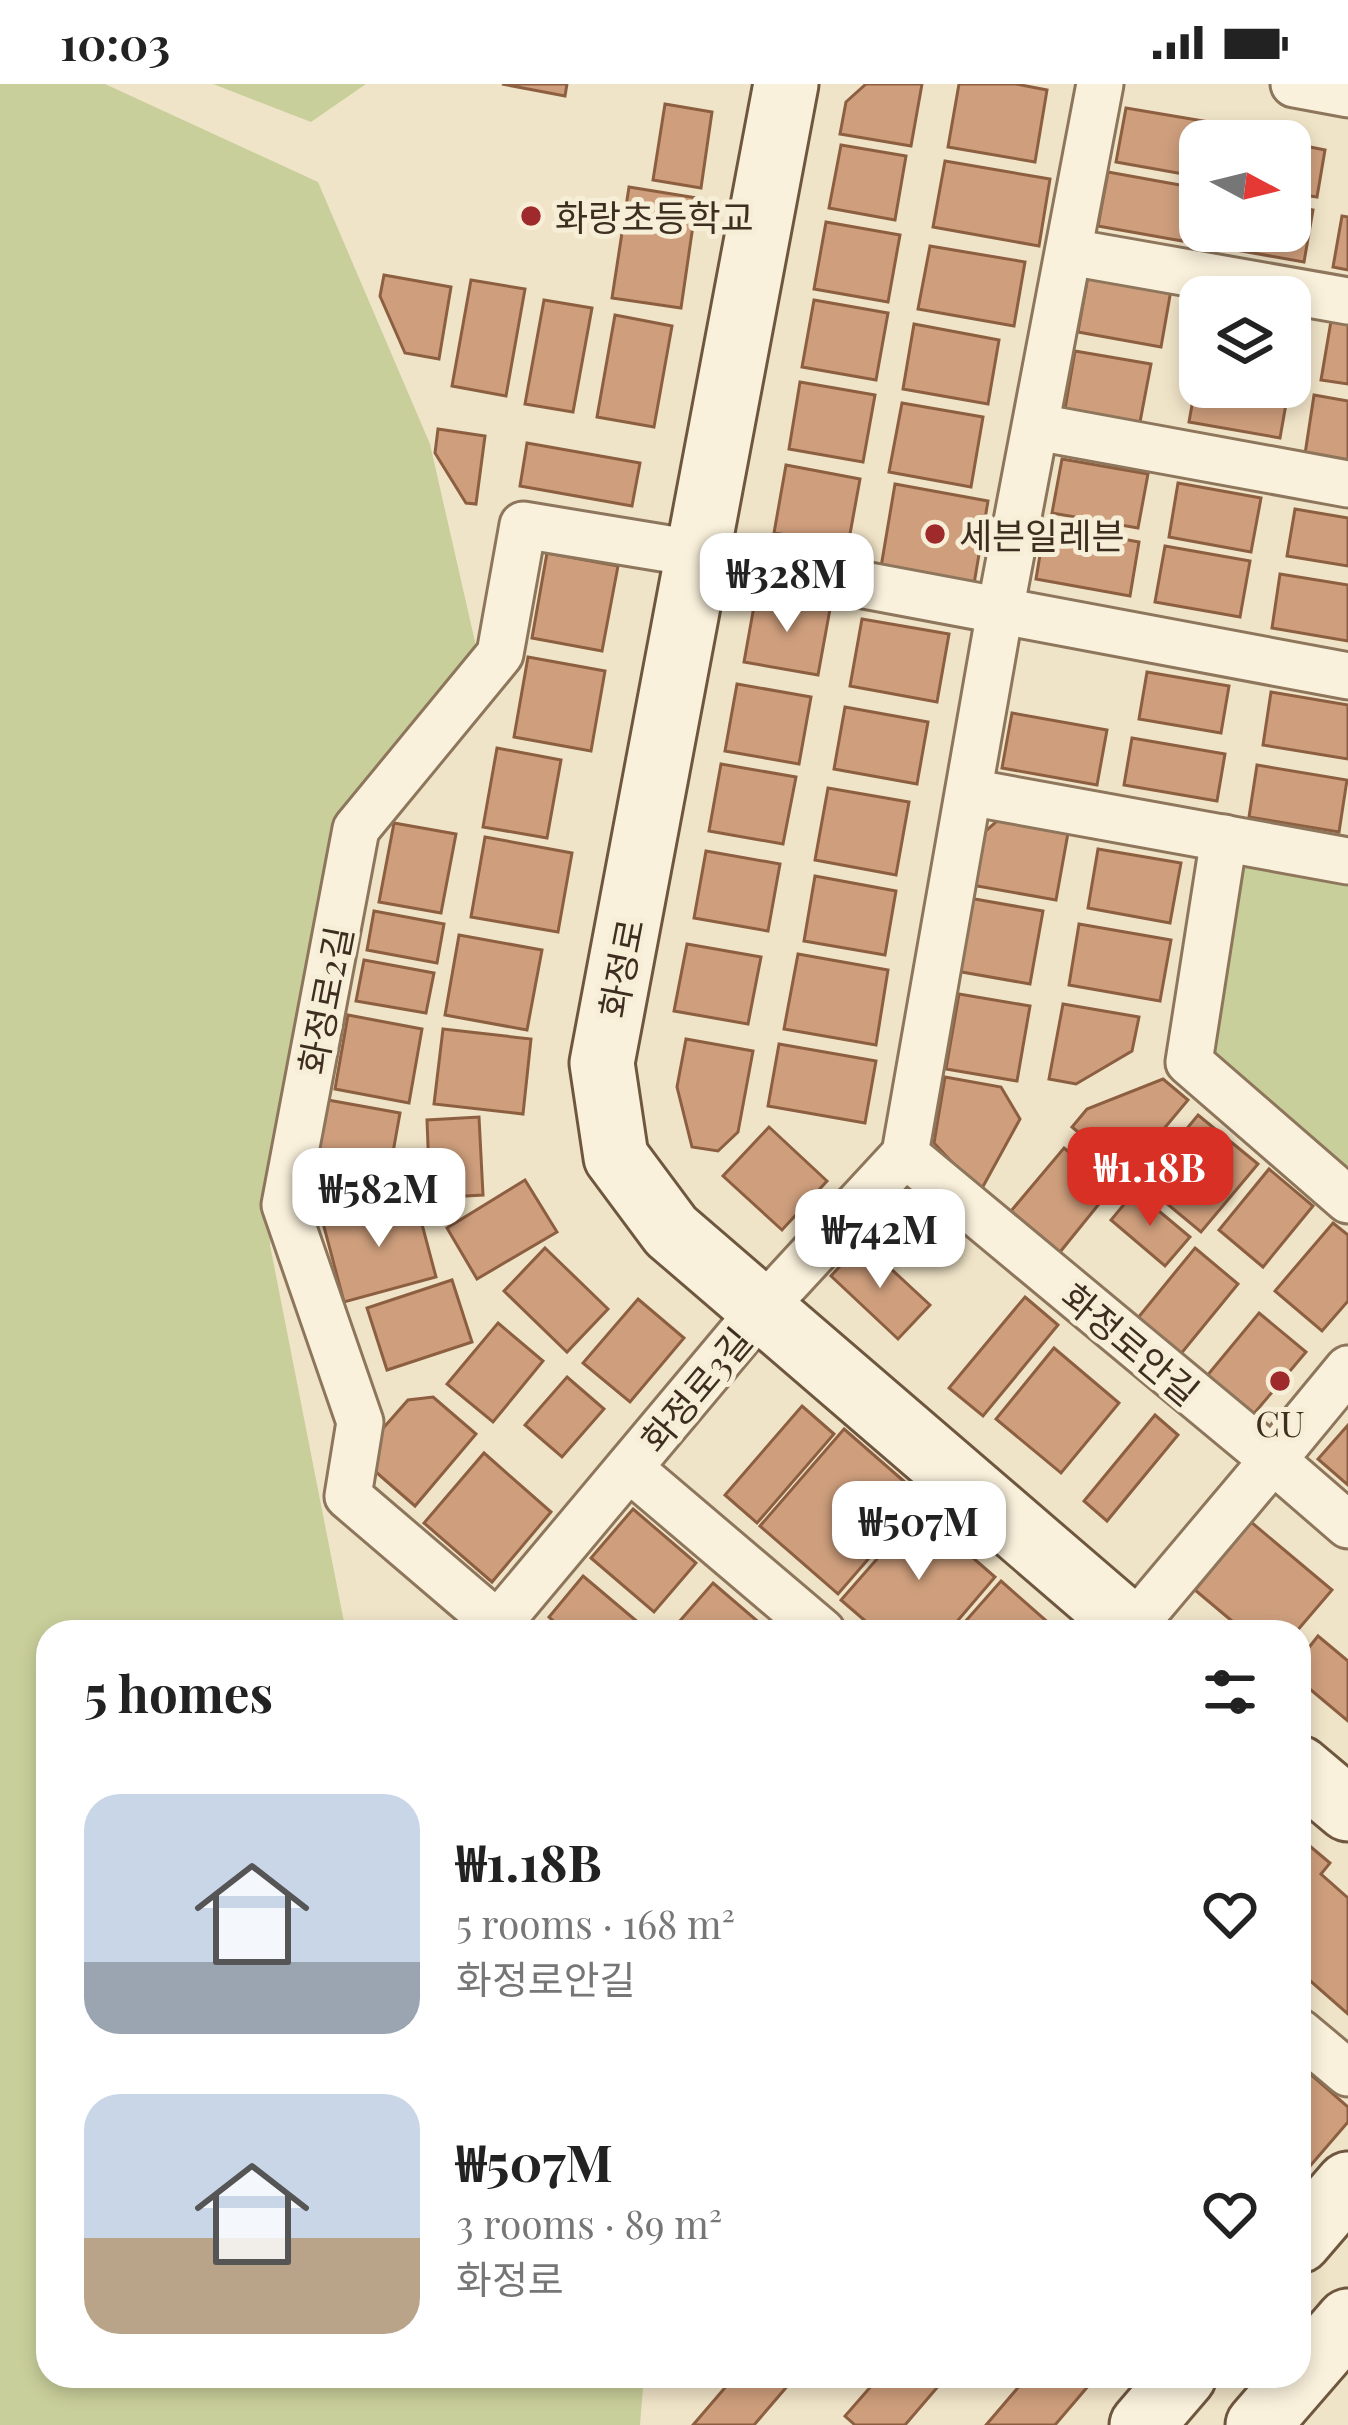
<!DOCTYPE html>
<html lang="en">
<head>
<meta charset="utf-8">
<style>
	:root { --surface:#fff; --page:#f2f2f2; --text:#222; --muted:#767676; --accent:#d93025 }
	body { margin:0; font-family:"Playfair Display","Noto Sans KR",serif; background:var(--page); color:var(--text); height:100vh; display:flex; flex-direction:column; font-size:45px; white-space:nowrap }
	* { box-sizing:border-box; margin:0 }
	p { font-size:39px; color:var(--muted) }
	.icon { flex:none; width:66px; height:66px; fill:none; stroke:currentColor; stroke-width:2; stroke-linecap:round; stroke-linejoin:round }
	.map { position:relative; flex:1; overflow:hidden }
	.details { position:absolute; left:36px; top:1536px; width:1275px; height:768px; display:flex; flex-direction:column; background:var(--surface); border-radius:36px; box-shadow:0 6px 18px #0003 }
	.details>* { flex:none }
	.needle { width:78px; rotate:97deg }
	.controls { position:absolute; left:1179px; top:36px; display:grid; gap:24px }
	.controls a { display:grid; place-items:center; width:132px; height:132px; border-radius:24px; background:var(--surface); box-shadow:0 6px 18px #0003; font-size:60px }
	.price { position:absolute; translate:-50% -102px; padding:0 27px; border-radius:24px; background:#fff; color:#222; font-size:39px; line-height:78px; filter:drop-shadow(0 3px 6px #0008) }
	.price::after { content:''; position:absolute; left:50%; top:72px; width:36px; height:27px; margin-left:-18px; background:inherit; clip-path:polygon(0 0,100% 0,50% 100%) }
	.price.active { background:var(--accent); color:#fff }
	ul { padding:0; list-style:none }
	li { display:flex; align-items:center; gap:36px; height:300px; padding:0 48px }
	li span { display:grid; place-items:center; flex:none; width:336px; height:240px; border-radius:36px; color:#555 }
	li>.icon { margin-inline-start:auto }
	span .icon { width:144px; height:144px; fill:#fffc; stroke-width:1 }
	li b { font-size:51px }
	h2 { display:flex; justify-content:space-between; align-items:center; height:144px; padding:0 48px; font-size:51px }
	.status { display:flex; justify-content:space-between; align-items:center; height:84px; padding:0 60px; background:var(--surface); direction:ltr }
	.status svg { height:33px; fill:currentColor }
	.map>svg:first-child { display:block }
	.green { fill:#c9cf9b }
	.building { fill:#cf9f7d; stroke:#8d5f41; stroke-width:3 }
	.lines { fill:none; stroke-linecap:round; stroke-linejoin:round }
	.street-casing { stroke:#8d765c; stroke-width:51 }
	.secondary-casing { stroke:#6f573f; stroke-width:69 }
	.street { stroke:#faf1dc; stroke-width:45 }
	.secondary { stroke:#faf1dc; stroke-width:63 }
	.poi-dot { fill:#9e2a2b; stroke:#f7eed8; stroke-width:4.5 }
	.labels { text-anchor:middle; dominant-baseline:central; stroke-width:10; stroke-linejoin:round; paint-order:stroke }
	.poi-label { font-size:36px; fill:#3d2e20; stroke:#f7eed8; text-anchor:start }
	.street-label { font-size:36px; fill:#3d2e20; stroke:#f7eed8 }
</style>
</head>
<body>
<div class="status"><b>10:03</b><svg viewBox="0 0 49 12"><path d="M0 12V9h3v3zM5 12V6h3v6zM10 12V3h3v9zM15 12V0h3v12zM26 1h20v11H26zM47 4h2v5h-2z"/></svg></div>
<div class="map">
<svg width="1348" height="2341" viewBox="0 0 1348 2341">
	<rect width="100%" height="100%" fill="#f0e4c8"/>
	<!-- green -->
	<g class="green">
		<path d="M0 0H105L318 98 430 360 476 562 346 733 270 1161 346 1548H48V2292H644L640 2341H0Z"/>
		<path d="M213 0H366L311 38Z"/>
		<path d="M1235 768 1348 787V1094L1201 974Z"/>
	</g>
	<!-- building -->
	<g class="building">
		<path d="M502 0H567L565 12Z"/>
		<path d="M866 0H922L911 62 840 50 846 18Z"/>
		<path d="M959 0H1016L1047 6 1035 78 948 63Z"/>
		<path d="M665 20 712 28 701 104 653 96Z"/>
		<path d="M1126 24 1215 39 1212 57H1200V93L1116 78Z"/>
		<path d="M1290 59 1325 66 1317 113 1290 109Z"/>
		<path d="M841 61 906 72 895 136 829 124Z"/>
		<path d="M945 77 1050 95 1039 162 933 143Z"/>
		<path d="M1108 88 1191 103 1182 157 1098 142Z"/>
		<path d="M629 103 697 114 681 224 612 214Z"/>
		<path d="M1290 122 1313 126 1304 178 1219 163 1222 147H1290Z"/>
		<path d="M1342 132 1348 133V186L1333 183Z"/>
		<path d="M826 138 900 151 888 218 814 205Z"/>
		<path d="M930 162 1025 178 1014 242 918 225Z"/>
		<path d="M384 191 451 203 439 275 405 269 380 212Z"/>
		<path d="M1088 192 1171 206 1161 263 1078 248Z"/>
		<path d="M471 196 525 205 506 312 452 302Z"/>
		<path d="M544 216 592 224 573 328 525 320Z"/>
		<path d="M814 216 888 229 876 296 802 283Z"/>
		<path d="M615 231 672 242 654 343 597 333Z"/>
		<path d="M1290 234 1304 236 1295 287 1290 286Z"/>
		<path d="M1331 237 1348 240V300L1321 296Z"/>
		<path d="M914 240 999 256 988 320 903 305Z"/>
		<path d="M1075 267 1151 280 1140 338 1065 325Z"/>
		<path d="M1198 287 1200 303H1289L1280 354 1189 338Z"/>
		<path d="M800 298 875 311 863 378 789 365Z"/>
		<path d="M1314 311 1348 317V377L1305 370Z"/>
		<path d="M902 319 983 333 971 403 889 388Z"/>
		<path d="M438 345 485 352 476 420 466 419 435 369Z"/>
		<path d="M527 359 640 379 632 422 520 402Z"/>
		<path d="M1062 375 1148 390 1138 444 1052 429Z"/>
		<path d="M786 381 860 395 848 461 774 449Z"/>
		<path d="M1178 399 1261 414 1251 468 1169 453Z"/>
		<path d="M895 400 988 417 974 500 881 483Z"/>
		<path d="M1295 425 1348 434V482L1287 472Z"/>
		<path d="M1045 441 1139 458 1130 512 1036 495Z"/>
		<path d="M1165 462 1250 477 1240 533 1155 518Z"/>
		<path d="M547 469 618 482 602 567 532 554Z"/>
		<path d="M1280 490 1348 501V557L1272 544Z"/>
		<path d="M756 511 830 525 818 591 744 578Z"/>
		<path d="M862 535 949 550 937 618 850 602Z"/>
		<path d="M528 573 605 587 591 667 514 653Z"/>
		<path d="M1147 588 1229 602 1221 649 1139 635Z"/>
		<path d="M737 600 811 613 799 680 725 667Z"/>
		<path d="M1271 608 1348 621V675L1263 661Z"/>
		<path d="M845 623 928 638 917 700 834 685Z"/>
		<path d="M1012 629 1107 646 1097 701 1002 684Z"/>
		<path d="M1132 654 1225 670 1217 717 1124 701Z"/>
		<path d="M497 664 561 676 547 754 483 743Z"/>
		<path d="M721 680 796 693 783 760 709 747Z"/>
		<path d="M1257 681 1347 696 1339 748 1249 733Z"/>
		<path d="M828 704 909 718 896 791 815 776Z"/>
		<path d="M997 737 1068 749 1056 816 966 800 974 757Z"/>
		<path d="M394 739 456 750 441 829 379 818Z"/>
		<path d="M485 753 572 769 558 848 471 833Z"/>
		<path d="M1098 765 1181 779 1170 839 1088 824Z"/>
		<path d="M706 767 780 780 768 847 694 834Z"/>
		<path d="M815 792 896 807 885 871 804 857Z"/>
		<path d="M969 814 1043 827 1030 900 956 887Z"/>
		<path d="M374 827 444 840 437 879 367 866Z"/>
		<path d="M1079 840 1171 856 1160 917 1069 901Z"/>
		<path d="M459 851 542 866 527 946 445 931Z"/>
		<path d="M687 860 761 873 748 940 674 927Z"/>
		<path d="M798 870 888 886 876 961 784 945Z"/>
		<path d="M364 876 434 889 426 929 356 917Z"/>
		<path d="M959 910 1030 922 1017 997 946 985Z"/>
		<path d="M1063 920 1139 933 1132 967 1076 1000 1049 995Z"/>
		<path d="M348 931 422 945 409 1019 335 1005Z"/>
		<path d="M443 945 531 955 523 1030 434 1020Z"/>
		<path d="M686 955 753 967 738 1048 718 1067 692 1063 677 1003Z"/>
		<path d="M779 960 876 977 865 1039 768 1022Z"/>
		<path d="M945 993 1001 1003 1020 1035 980 1108 934 1059Z"/>
		<path d="M1163 995 1188 1016 1127 1089 1072 1043 1087 1025Z"/>
		<path d="M328 1016 400 1029 385 1113 313 1100Z"/>
		<path d="M1198 1031 1258 1080 1201 1148 1142 1099Z"/>
		<path d="M479 1033 483 1111 430 1114 427 1036Z"/>
		<path d="M769 1043 827 1097 782 1146 723 1092Z"/>
		<path d="M1064 1064 1112 1104 1060 1168 1011 1127Z"/>
		<path d="M1269 1085 1313 1122 1263 1183 1219 1146Z"/>
		<path d="M525 1096 557 1148 477 1195 447 1144Z"/>
		<path d="M1135 1107 1190 1153 1165 1182 1111 1136Z"/>
		<path d="M415 1114 436 1193 344 1218 323 1139Z"/>
		<path d="M1333 1139 1348 1151V1217L1322 1247 1275 1207Z"/>
		<path d="M862 1158 930 1221 898 1255 831 1192Z"/>
		<path d="M545 1164 608 1225 567 1268 504 1207Z"/>
		<path d="M1195 1164 1238 1200 1180 1271 1137 1235Z"/>
		<path d="M452 1196 472 1258 387 1286 367 1224Z"/>
		<path d="M1025 1213 1058 1241 983 1332 949 1304Z"/>
		<path d="M638 1215 684 1254 630 1318 583 1279Z"/>
		<path d="M1259 1229 1306 1268 1252 1332 1206 1293Z"/>
		<path d="M498 1239 543 1277 493 1338 447 1300Z"/>
		<path d="M1054 1264 1119 1319 1061 1389 996 1335Z"/>
		<path d="M567 1293 604 1325 562 1373 525 1341Z"/>
		<path d="M433 1313 476 1350 415 1422 369 1382 370 1359 408 1316Z"/>
		<path d="M802 1322 834 1350 757 1439 725 1411Z"/>
		<path d="M1155 1331 1178 1351 1107 1437 1084 1417Z"/>
		<path d="M1348 1341V1401L1318 1375Z"/>
		<path d="M844 1345 922 1413 838 1510 760 1442Z"/>
		<path d="M484 1369 551 1428 492 1498 424 1439Z"/>
		<path d="M633 1425 696 1479 654 1528 591 1474Z"/>
		<path d="M919 1427 995 1493 948 1548H878L841 1516Z"/>
		<path d="M1251 1438 1332 1506 1296 1548H1245L1195 1506Z"/>
		<path d="M583 1492 640 1540 633 1548H566L549 1533Z"/>
		<path d="M1001 1497 1059 1548H956Z"/>
		<path d="M713 1499 770 1548H689L678 1539Z"/>
		<path d="M1318 1552 1348 1577V1637L1299 1596V1576Z"/>
		<path d="M1299 1753 1330 1779 1321 1790 1348 1814V1930L1299 1887Z"/>
		<path d="M1299 1980 1348 2023V2038L1305 2088 1299 2083Z"/>
		<path d="M735 2292H796L754 2341H693Z"/>
		<path d="M880 2292H947L905 2341H855L845 2332Z"/>
		<path d="M1028 2292H1093L1095 2294 1055 2341H986Z"/>
	</g>
	<g class="lines">
		<defs>
			<g id="street">
				<path d="M1100 0 1000 527 905 1070 1273 1376 1348 1285"/>
				<path d="M1294 0 1348 10"/>
				<path d="M1070 168 1348 217"/>
				<path d="M1037 343 1348 400"/>
				<path d="M969 708 1348 777"/>
				<path d="M1224 754 1189 978 1348 1116"/>
				<path d="M629 1384 822 1548"/>
				<path d="M491 1548 761 1226 905 1070"/>
				<path d="M507 1548 348 1412 360 1338 285 1121 356 745 500 570 523 441 699 470 1348 592"/>
				<path d="M1128 1548 1273 1376 1348 1441"/>
				<path d="M1299 1948 1348 1989"/>
			</g>
			<g id="secondary">
				<path d="M786 0 602 979 616 1073 671 1147 1137 1548"/>
				<path d="M1299 1684 1348 1725"/>
				<path d="M1299 2157 1348 2100"/>
				<path d="M1142 2341 1184 2292"/>
				<path d="M1258 2341 1348 2237"/>
			</g>
		</defs>
		<!-- street casing -->
		<use href="#street" class="street-casing"/>
		<!-- secondary casing -->
		<use href="#secondary" class="secondary-casing"/>
		<!-- street -->
		<use href="#street" class="street"/>
		<!-- secondary -->
		<use href="#secondary" class="secondary"/>
	</g>
	<!-- markers -->
	<g class="poi-dot">
		<circle cx="531" cy="132" r="12"/>
		<circle cx="935" cy="450" r="12"/>
		<circle cx="1280" cy="1297" r="12"/>
	</g>
	<g class="labels">
		<!-- poi labels -->
		<g class="poi-label">
			<text x="555" y="132">화랑초등학교</text>
			<text x="959" y="450">세븐일레븐</text>
			<text x="1280" y="1338" text-anchor="middle">CU</text>
		</g>
		<!-- street labels -->
		<g class="street-label">
			<text transform="translate(620 884) rotate(-79)">화정로</text>
			<text transform="translate(324 916) rotate(-79)">화정로2길</text>
			<text transform="translate(1131 1259) rotate(40)">화정로안길</text>
			<text transform="translate(695 1305) rotate(-50)">화정로3길</text>
		</g>
	</g>
</svg>
<div class="controls">
<a><svg class="needle" viewBox="-14 -14 28 28"><path d="M0-13l5 13h-10z" fill="#e53935"/><path d="M0 13l5-13h-10z" fill="#767676"/></svg></a>
<a><svg class="icon" aria-label="layers" viewBox="0 0 24 24"><path d="M12 4l9 5-9 5-9-5zM3 14l9 5 9-5"/></svg></a>
</div>
<b class="price" style="left:787px;top:551px">₩328M</b>
<b class="price active" style="left:1150px;top:1145px">₩1.18B</b>
<b class="price" style="left:379px;top:1166px">₩582M</b>
<b class="price" style="left:880px;top:1207px">₩742M</b>
<b class="price" style="left:919px;top:1499px">₩507M</b>
<section class="details">
<h2>5 homes<svg class="icon" aria-label="filters" viewBox="0 0 24 24"><path d="M4 7h16M4 17h16"/><circle cx="9" cy="7" r="2"/><circle cx="15" cy="17" r="2"/></svg></h2>
<ul>
<li><span style="background:linear-gradient(#c9d6e8 70%,#9aa5b1 0)"><svg class="icon" aria-label="home" viewBox="0 0 24 24"><path d="M3 11l9-7 9 7M6 9v11h12V9"/></svg></span><div><b>₩1.18B</b><p>5 rooms · 168 m²</p><p>화정로안길</p></div><svg class="icon" aria-label="heart" viewBox="0 0 24 24"><path d="M12 20l-8-8c-3-5 5-10 8-4 3-6 11-1 8 4z"/></svg></li>
<li><span style="background:linear-gradient(#c9d6e8 60%,#b9a48a 0)"><svg class="icon" aria-label="home" viewBox="0 0 24 24"><path d="M3 11l9-7 9 7M6 9v11h12V9"/></svg></span><div><b>₩507M</b><p>3 rooms · 89 m²</p><p>화정로</p></div><svg class="icon" aria-label="heart" viewBox="0 0 24 24"><path d="M12 20l-8-8c-3-5 5-10 8-4 3-6 11-1 8 4z"/></svg></li>
</ul>
</section>
</div>
</body>
</html>
